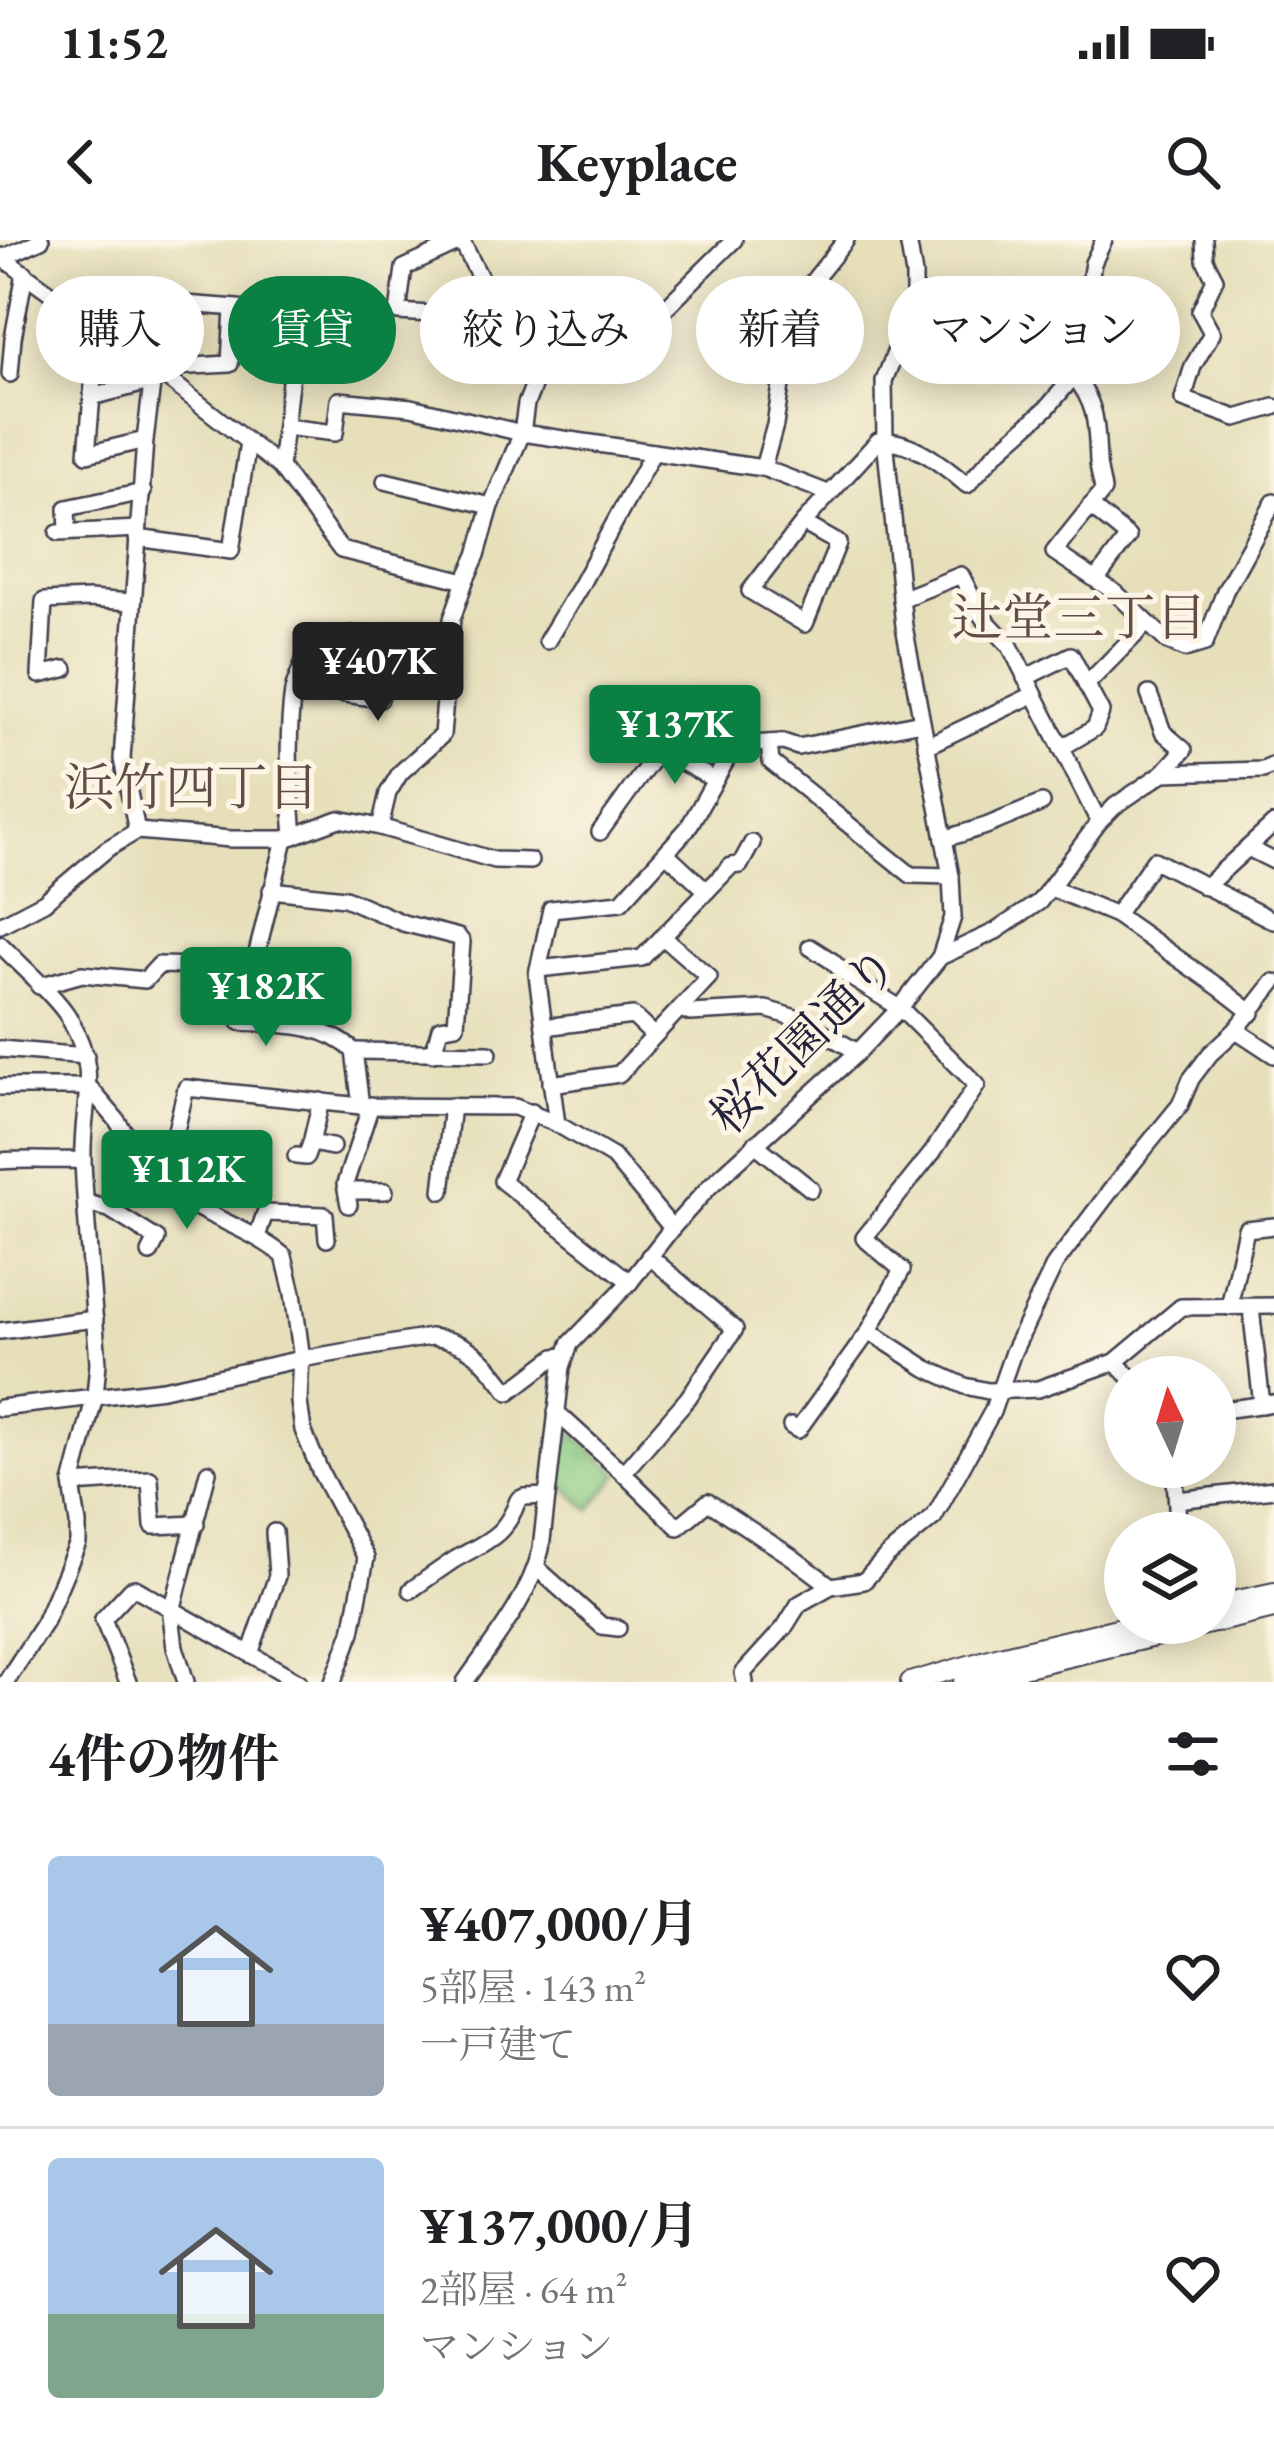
<!DOCTYPE html>
<html lang="ja">
<head>
<meta charset="utf-8">
<style>
	:root { --surface:#fff; --page:#f6f6f6; --text:#202124; --muted:#757577; --line:#e0e0e0; --accent:#0b8043 }
	body { margin:0; font-family:"EB Garamond","Noto Serif JP",serif; background:var(--page); color:var(--text); height:100vh; display:flex; flex-direction:column; font-size:45px; white-space:nowrap }
	* { box-sizing:border-box; margin:0 }
	p { font-size:39px; color:var(--muted) }
	.icon { flex:none; width:66px; height:66px; fill:none; stroke:currentColor; stroke-width:2; stroke-linecap:round; stroke-linejoin:round }
	.map { position:relative; height:1442px; overflow:hidden }
	.sheet { display:flex; flex-direction:column; background:var(--surface); flex:1 }
	.sheet>* { flex:none }
	.banner { position:absolute; left:36px; top:36px; width:1203px; height:108px; display:flex; gap:24px }
	.needle { width:78px; rotate:356deg }
	.tools { position:absolute; left:1104px; top:1116px; display:grid; gap:24px }
	.tools a { display:grid; place-items:center; width:132px; height:132px; border-radius:50%; background:var(--surface); box-shadow:0 6px 30px #0003; font-size:60px }
	.price { position:absolute; translate:-50% -102px; padding:0 27px; border-radius:12px; background:var(--accent); color:#fff; font-size:39px; line-height:78px; filter:drop-shadow(0 3px 6px #0008) }
	.price::after { content:''; position:absolute; left:50%; top:72px; width:36px; height:27px; margin-left:-18px; background:inherit; clip-path:polygon(0 0,100% 0,50% 100%) }
	.price.selected { background:#222; color:#fff }
	ul { padding:0; list-style:none }
	li { display:flex; align-items:center; gap:36px; height:300px; padding:0 48px }
	li+li { border-top:3px solid var(--line) }
	li span { display:grid; place-items:center; flex:none; width:336px; height:240px; border-radius:12px; color:#555 }
	li>.icon { margin-inline-start:auto }
	span .icon { width:144px; height:144px; fill:#fffc; stroke-width:1 }
	li b { font-size:51px }
	h2 { display:flex; justify-content:space-between; align-items:center; height:144px; padding:0 48px; font-size:51px }
	.tag { padding:0 42px; border-radius:54px; background:var(--surface); box-shadow:0 6px 30px #0003; font-size:42px; line-height:108px }
	.tag.selected { background:var(--accent); color:#fff }
	.status { display:flex; justify-content:space-between; align-items:center; height:84px; padding:0 60px; background:var(--surface); direction:ltr }
	.status svg { height:33px; fill:currentColor }
	header { display:flex; justify-content:space-between; align-items:center; height:156px; padding:0 48px; background:var(--surface); font-size:54px; font-weight:700 }
	.map>svg:first-child { display:block }
	.grass { fill:url(#grass-tufts); stroke:#567760; stroke-width:3 }
	.lines { fill:none; stroke-linecap:round; stroke-linejoin:round }
	.minor-casing { stroke:#3f3e4e; stroke-width:20 }
	.major-casing { stroke:#3f3e4e; stroke-width:22 }
	.minor { stroke:#fff; stroke-width:15 }
	.major { stroke:#fff; stroke-width:18 }
	.labels { text-anchor:middle; dominant-baseline:central; stroke-width:10; stroke-linejoin:round; paint-order:stroke }
	.street-label { font-size:48px; fill:#22223b; stroke:#fcf5e5 }
	.neighbourhood-label { font-size:51px; fill:#614d46; stroke:#fcf5e5 }
</style>
</head>
<body>
<div class="status"><b>11:52</b><svg viewBox="0 0 49 12"><path d="M0 12V9h3v3zM5 12V6h3v6zM10 12V3h3v9zM15 12V0h3v12zM26 1h20v11H26zM47 4h2v5h-2z"/></svg></div>
<header><svg class="icon" aria-label="back" viewBox="0 0 24 24"><path d="M15 5l-7 7 7 7"/></svg>Keyplace<svg class="icon" aria-label="search" viewBox="0 0 24 24"><circle cx="10" cy="10" r="6"/><path d="M15 15l6 6"/></svg></header>
<div class="map">
<svg width="1274" height="1442" viewBox="0 0 1274 1442">
	<defs>
		<pattern id="grass-tufts" width="24" height="20" patternUnits="userSpaceOnUse" patternTransform="scale(3)"><rect width="24" height="20" fill="#8bcc84"/><path d="M3 7l-1-3M5 7V3M7 7l1-3M15 17l-1-3M17 17v-4M19 17l1-3" fill="none" stroke="#78af73"/></pattern>
	</defs>
	<rect width="100%" height="100%" fill="#fcf5e5"/>
	<filter id="ink" filterUnits="userSpaceOnUse"><feTurbulence type="fractalNoise" baseFrequency=".00833" numOctaves="2"/><feDisplacementMap in="SourceGraphic" scale="24" xChannelSelector="R" yChannelSelector="G"/><feConvolveMatrix kernelMatrix="1 2 1 2 8 2 1 2 1" color-interpolation-filters="sRGB"/></filter>
	<filter id="wash" filterUnits="userSpaceOnUse"><feTurbulence type="fractalNoise" baseFrequency=".004" numOctaves="4" result="noise"/><feDisplacementMap in="SourceGraphic" scale="48" xChannelSelector="R" yChannelSelector="G"/><feGaussianBlur stdDeviation="2.7" result="paint"/><feColorMatrix in="noise" values="0 0 0 0 0 0 0 0 0 0 0 0 0 0 0 0 0 1.4 0 .05"/><feComposite in="paint" operator="in"/></filter>
	<g filter="url(#wash)">
		<rect width="100%" height="100%" fill="#e6dfba"/>
		<!-- grass -->
		<path class="grass" d="M559 1181 619 1234 590 1270 554 1237Z"/>
	</g>
	<g filter="url(#ink)">
		<g class="lines">
			<defs>
				<g id="minor">
					<path d="M461 0 534 144"/>
					<path d="M1204 0 1205 20 1215 39 1200 71 1212 93 1193 126 1183 159 1236 178 1274 167"/>
					<path d="M462 1 404 28 398 72 431 74 482 47"/>
					<path d="M0 16 154 128 280 227 341 310 465 341"/>
					<path d="M2 18 41 0"/>
					<path d="M180 126 184 64 238 68"/>
					<path d="M154 128 230 124 233 68"/>
					<path d="M10 134 13 98 25 33"/>
					<path d="M1074 136C1098 166 1096 185 1098 221 1098 231 1102 240 1103 251L1054 312 1116 353 1168 402 1185 409 1205 403 1225 351 1274 262"/>
					<path d="M93 144 87 214 145 200"/>
					<path d="M92 157 153 141"/>
					<path d="M285 187 335 193 339 160 411 167 522 193 763 228 828 253"/>
					<path d="M280 227 301 50"/>
					<path d="M763 228 775 185 793 66 846 0"/>
					<path d="M385 241 491 266"/>
					<path d="M1090 266 1128 297 1096 340"/>
					<path d="M803 283 838 303 805 384 750 351 803 283 878 201C910 197 944 226 967 245L995 214 1047 168 1074 136 1093 23 1104 0"/>
					<path d="M68 292 67 268 143 252"/>
					<path d="M58 293 138 289"/>
					<path d="M137 298 231 311 248 203"/>
					<path d="M901 359 961 335 981 375 1010 406 1099 582"/>
					<path d="M351 394 399 402 394 435 447 443"/>
					<path d="M547 401 579 348 653 212"/>
					<path d="M65 429 40 435 44 361 89 359 132 362"/>
					<path d="M1025 438 1071 415 1101 472 1095 488 1061 508"/>
					<path d="M1086 445 1147 383"/>
					<path d="M339 453 380 459 384 434 394 435"/>
					<path d="M628 467 659 510 715 540"/>
					<path d="M769 503 771 522 911 635 951 636"/>
					<path d="M926 506 1033 455"/>
					<path d="M1163 533 1263 530 1274 525"/>
					<path d="M380 587 388 553 400 533 442 495 452 379 465 341 477 315 491 266 522 193 526 164 534 144 563 91 624 98 638 95 734 0"/>
					<path d="M137 591 122 519 145 200 154 128"/>
					<path d="M600 592 659 510"/>
					<path d="M294 596C290 548 286 501 293 452 295 440 302 430 305 417"/>
					<path d="M285 599 240 782C281 785 322 782 354 811L361 866"/>
					<path d="M944 599 986 586 1042 563"/>
					<path d="M1248 608 1274 621"/>
					<path d="M666 613 707 651"/>
					<path d="M1205 647 1274 584"/>
					<path d="M1051 648 1116 675 1220 748 1252 773"/>
					<path d="M271 650 345 658 403 683 458 697 462 702 456 785 440 788 433 813"/>
					<path d="M1116 675 1154 620 1274 681"/>
					<path d="M0 685 44 662 107 609 137 591 231 599H285L339 579 380 587 494 620 530 621"/>
					<path d="M0 704C18 723 58 758 69 778 102 835 81 862 83 921 86 988 93 1056 98 1123L95 1156 72 1244 78 1284V1303L44 1383 6 1442"/>
					<path d="M940 717 996 691 1039 662 1099 582 1115 566 1163 533 1184 510 1163 492 1149 454"/>
					<path d="M538 729 642 718 731 626 740 625 752 603"/>
					<path d="M39 746 82 734 145 740 159 725 200 726 249 743"/>
					<path d="M681 769 690 773 766 769 799 779 858 812"/>
					<path d="M544 787 633 776 654 796"/>
					<path d="M1236 790 1274 815"/>
					<path d="M0 809 86 816"/>
					<path d="M354 811 489 813"/>
					<path d="M551 844 619 834 709 737 663 697"/>
					<path d="M0 847H89L116 879 155 939C193 974 244 984 284 1016L293 1053 301 1112 299 1162 303 1190 320 1231 366 1318 352 1392 333 1442"/>
					<path d="M321 861 311 903 332 907"/>
					<path d="M532 872 502 941 630 1042"/>
					<path d="M557 884 537 735 551 669 621 662 688 588 735 505 783 502 798 507 921 482"/>
					<path d="M755 904 811 949"/>
					<path d="M296 916 306 917 311 903"/>
					<path d="M0 921C28 919 55 921 83 920"/>
					<path d="M163 946 186 848 361 866 515 867 557 884 613 917 672 988"/>
					<path d="M347 951H385"/>
					<path d="M442 951 452 866"/>
					<path d="M87 963 109 969 157 999 150 1013"/>
					<path d="M349 965 345 944 371 865"/>
					<path d="M257 997 265 973 325 975 327 999"/>
					<path d="M1229 1067 1246 989 1274 986"/>
					<path d="M1251 1068 1262 1165"/>
					<path d="M0 1091 95 1079"/>
					<path d="M869 1091 926 1128 965 1146 988 1151 1038 1149 1115 1122 1181 1067 1274 1066"/>
					<path d="M1115 1122 1130 1137"/>
					<path d="M0 1168 163 1149 301 1119 430 1097C471 1101 485 1121 509 1152L555 1117 564 1116"/>
					<path d="M1215 1171 1274 1163"/>
					<path d="M556 1172 623 1233 678 1287 708 1262 792 1317 831 1346"/>
					<path d="M791 1186 798 1190 869 1091 902 1030 864 998 932 913 977 845 900 768 845 734 832 721 810 707"/>
					<path d="M1174 1227 1179 1293"/>
					<path d="M623 1233 688 1158 735 1089 649 1016"/>
					<path d="M72 1244 150 1239 153 1286 196 1284"/>
					<path d="M1177 1260 1274 1249"/>
					<path d="M537 1328 602 1386 618 1388"/>
					<path d="M411 1350C425 1340 439 1330 454 1320 484 1302 505 1298 518 1260L524 1257 547 1256"/>
					<path d="M250 1414 277 1336 274 1292"/>
					<path d="M128 1442 103 1379 131 1349 135 1348 299 1442"/>
					<path d="M186 1442 175 1407 171 1375 208 1232"/>
					<path d="M465 1442C494 1400 529 1359 541 1309L562 1127 570 1104 630 1042 672 988 710 946 858 812 900 768 940 717 953 677 951 636 904 386 885 199 884 141 914 64V35L908 0"/>
					<path d="M745 1442 743 1433 784 1388 799 1364 831 1346 864 1341 887 1316 934 1277 992 1172 1013 1112 1055 1024 1114 946 1180 865 1191 839 1210 814 1236 790 1274 742"/>
				</g>
				<g id="major">
					<path d="M1215 1365 1274 1352"/>
					<path d="M1215 1383 1274 1369"/>
					<path d="M910 1442 1000 1416 1138 1383"/>
					<path d="M963 1442 1214 1383"/>
				</g>
			</defs>
			<!-- minor casing -->
			<use href="#minor" class="minor-casing"/>
			<!-- major casing -->
			<use href="#major" class="major-casing"/>
			<!-- minor -->
			<use href="#minor" class="minor"/>
			<!-- major -->
			<use href="#major" class="major"/>
		</g>
	</g>
	<g class="labels">
		<!-- street labels -->
		<g class="street-label">
			<text transform="translate(803 800) rotate(-45)">桜花園通り</text>
		</g>
		<!-- neighbourhood labels -->
		<g class="neighbourhood-label">
			<text x="1079" y="377">辻堂三丁目</text>
			<text x="191" y="547">浜竹四丁目</text>
		</g>
	</g>
</svg>
<div class="tools">
<a><svg class="needle" viewBox="-14 -14 28 28"><path d="M0-13l5 13h-10z" fill="#e53935"/><path d="M0 13l5-13h-10z" fill="#757577"/></svg></a>
<a><svg class="icon" aria-label="layers" viewBox="0 0 24 24"><path d="M12 4l9 5-9 5-9-5zM3 14l9 5 9-5"/></svg></a>
</div>
<b class="price selected" style="left:378px;top:484px">¥407K</b>
<b class="price" style="left:675px;top:547px">¥137K</b>
<b class="price" style="left:266px;top:809px">¥182K</b>
<b class="price" style="left:187px;top:992px">¥112K</b>
<div class="banner">
<a class="tag">購入</a>
<a class="tag selected">賃貸</a>
<a class="tag">絞り込み</a>
<a class="tag">新着</a>
<a class="tag">マンション</a>
</div>
</div>
<section class="sheet">
<h2>4件の物件<svg class="icon" aria-label="filters" viewBox="0 0 24 24"><path d="M4 7h16M4 17h16"/><circle cx="9" cy="7" r="2"/><circle cx="15" cy="17" r="2"/></svg></h2>
<ul>
<li><span style="background:linear-gradient(#a9c7e8 70%,#9aa5b1 0)"><svg class="icon" aria-label="home" viewBox="0 0 24 24"><path d="M3 11l9-7 9 7M6 9v11h12V9"/></svg></span><div><b>¥407,000/月</b><p>5部屋 · 143 m²</p><p>一戸建て</p></div><svg class="icon" aria-label="heart" viewBox="0 0 24 24"><path d="M12 20l-8-8c-3-5 5-10 8-4 3-6 11-1 8 4z"/></svg></li>
<li><span style="background:linear-gradient(#a9c7e8 65%,#7fa58c 0)"><svg class="icon" aria-label="home" viewBox="0 0 24 24"><path d="M3 11l9-7 9 7M6 9v11h12V9"/></svg></span><div><b>¥137,000/月</b><p>2部屋 · 64 m²</p><p>マンション</p></div><svg class="icon" aria-label="heart" viewBox="0 0 24 24"><path d="M12 20l-8-8c-3-5 5-10 8-4 3-6 11-1 8 4z"/></svg></li>
</ul>
</section>
</body>
</html>
